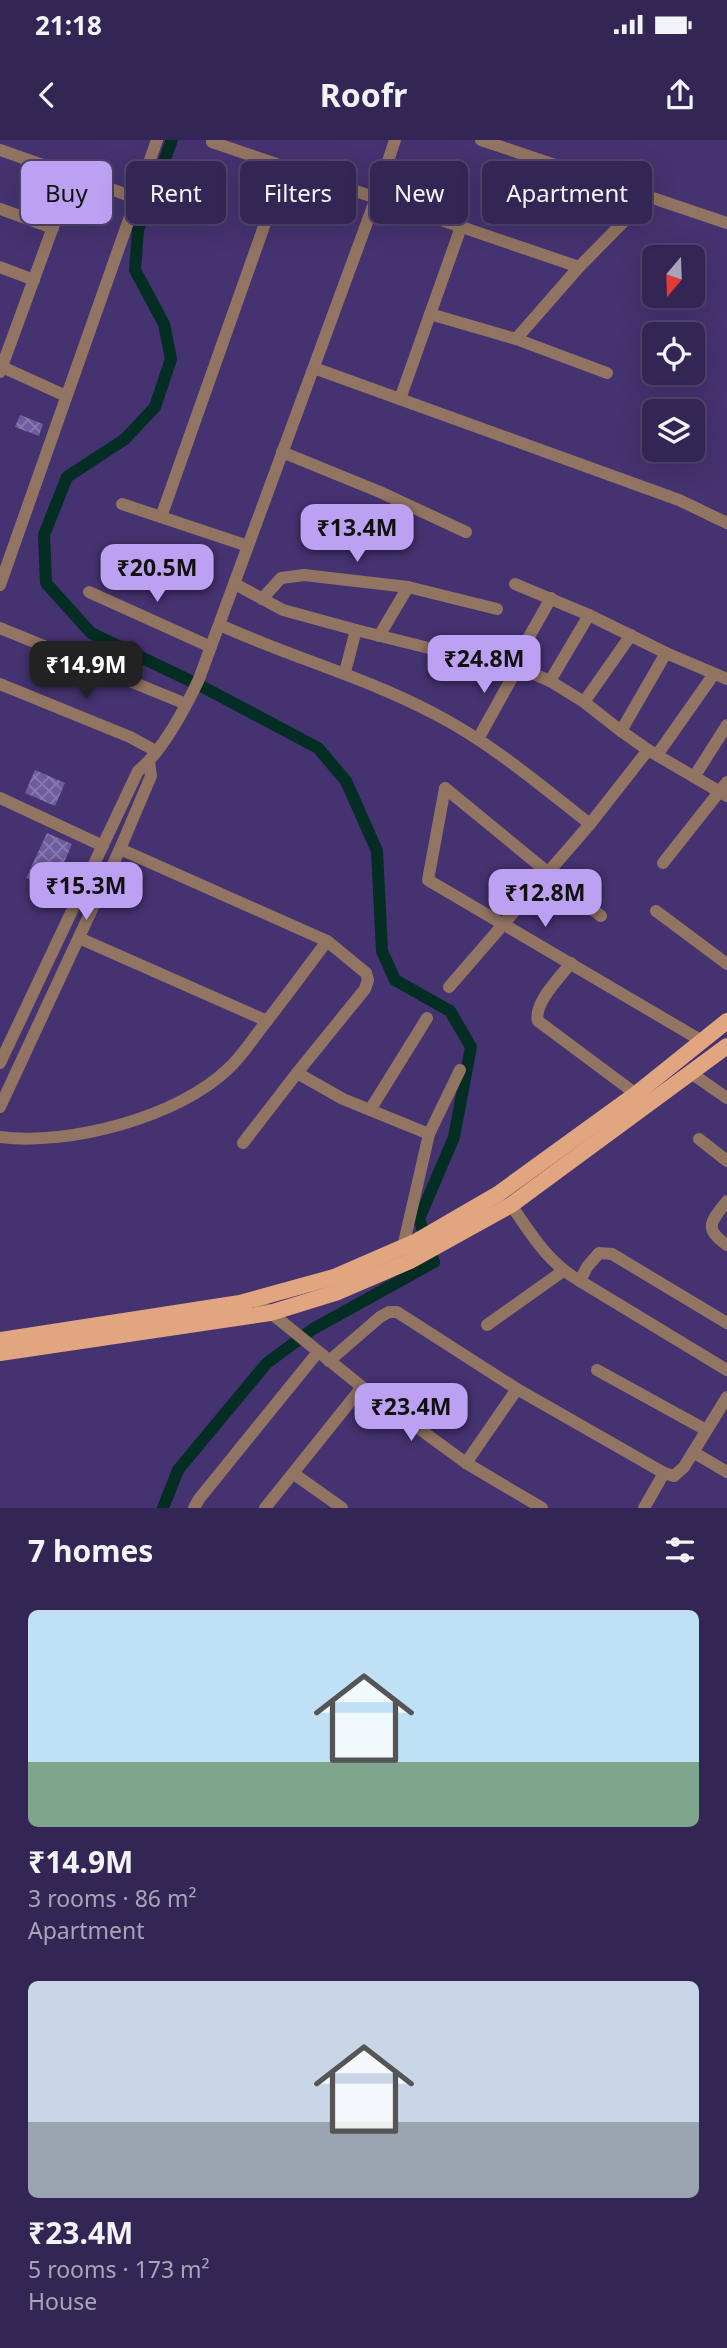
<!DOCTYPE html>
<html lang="en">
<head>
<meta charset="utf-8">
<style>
	:root { --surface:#342654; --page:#3c2e5a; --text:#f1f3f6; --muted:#a9a5b8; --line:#4e436b; --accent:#bca0f2 }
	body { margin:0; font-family:"Noto Sans",sans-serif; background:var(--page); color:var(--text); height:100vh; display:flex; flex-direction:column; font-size:26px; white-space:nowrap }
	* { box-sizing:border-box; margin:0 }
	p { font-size:23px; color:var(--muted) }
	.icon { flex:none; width:38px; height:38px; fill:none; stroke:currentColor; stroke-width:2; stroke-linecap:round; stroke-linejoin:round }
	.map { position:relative; height:1368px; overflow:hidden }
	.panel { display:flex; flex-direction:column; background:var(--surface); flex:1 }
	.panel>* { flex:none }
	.banner { position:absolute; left:21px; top:21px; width:686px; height:63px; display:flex; gap:14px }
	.needle { width:46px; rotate:199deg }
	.buttons { position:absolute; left:642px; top:105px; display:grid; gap:14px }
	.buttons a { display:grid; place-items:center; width:63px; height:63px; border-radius:10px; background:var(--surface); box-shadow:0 7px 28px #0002,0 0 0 2px var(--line); font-size:35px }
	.price { position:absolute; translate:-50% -60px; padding:0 16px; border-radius:14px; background:var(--accent); color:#111; font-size:23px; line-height:46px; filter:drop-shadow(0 2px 4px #0008) }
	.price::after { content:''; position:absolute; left:50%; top:42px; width:21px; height:16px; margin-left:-10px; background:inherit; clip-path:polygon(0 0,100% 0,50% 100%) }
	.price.on { background:#222; color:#fff }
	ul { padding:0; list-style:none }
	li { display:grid; align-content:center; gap:14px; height:371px; padding:0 28px }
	li span { display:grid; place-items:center; height:217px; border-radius:10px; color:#555 }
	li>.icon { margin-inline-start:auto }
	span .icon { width:126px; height:126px; fill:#fffc; stroke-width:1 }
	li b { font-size:30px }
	h2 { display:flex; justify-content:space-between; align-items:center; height:84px; padding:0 28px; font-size:30px }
	.chip { padding:0 24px; border-radius:10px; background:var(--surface); box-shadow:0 7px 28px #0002,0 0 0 2px var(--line); font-size:24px; line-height:63px }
	.chip.on { background:var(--accent); color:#111 }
	.status { display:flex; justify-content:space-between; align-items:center; height:49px; padding:0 35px; background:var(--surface); direction:ltr }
	.status svg { height:19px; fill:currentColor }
	header { display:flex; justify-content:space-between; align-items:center; height:91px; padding:0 28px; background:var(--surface); font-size:32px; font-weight:700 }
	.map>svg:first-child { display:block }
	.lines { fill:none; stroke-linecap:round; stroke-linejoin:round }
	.canal { stroke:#042d24; stroke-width:12 }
	.building { fill:url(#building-cross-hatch) }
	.minor { stroke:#917461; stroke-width:12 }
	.major { stroke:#e1a67f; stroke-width:16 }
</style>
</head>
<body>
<div class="status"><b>21:18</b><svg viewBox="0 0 49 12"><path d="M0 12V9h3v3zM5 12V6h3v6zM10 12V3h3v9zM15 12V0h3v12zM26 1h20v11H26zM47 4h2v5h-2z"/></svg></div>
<header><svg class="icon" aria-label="back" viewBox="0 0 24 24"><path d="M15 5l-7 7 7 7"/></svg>Roofr<svg class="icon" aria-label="share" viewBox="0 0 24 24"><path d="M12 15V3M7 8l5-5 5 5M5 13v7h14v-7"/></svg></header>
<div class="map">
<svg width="727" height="1368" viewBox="0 0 727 1368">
	<defs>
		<pattern id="building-cross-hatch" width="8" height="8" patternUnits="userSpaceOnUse" patternTransform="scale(1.75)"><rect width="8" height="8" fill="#6e5c9e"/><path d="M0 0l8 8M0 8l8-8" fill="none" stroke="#897ab1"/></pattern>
	</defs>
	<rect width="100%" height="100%" fill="#453270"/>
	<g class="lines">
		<!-- canal -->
		<path class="canal" d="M163 1368 178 1330 267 1223 313 1189 434 1122 419 1079 454 997 471 907 450 871 395 840 382 811 377 711 346 641 318 608 203 547 91 493 46 443 44 395 67 337 125 299 155 267 171 219 164 184 135 130 138 90 172 0"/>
	</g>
	<!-- building -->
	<g class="building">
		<path d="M20 275 43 284 39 296 15 287Z"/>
		<path d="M35 630 65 643 55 666 25 653Z"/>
		<path d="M47 693 72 704 63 725 59 724 49 748 26 738Z"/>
	</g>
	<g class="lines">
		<!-- minor -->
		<g class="minor">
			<path d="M481 0 727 83"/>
			<path d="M212 2 579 127"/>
			<path d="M0 10 136 58"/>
			<path d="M0 69 53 88"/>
			<path d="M0 127 34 140"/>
			<path d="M430 174 516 199 607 233"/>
			<path d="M516 199 579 127 647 58"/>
			<path d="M0 226 66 256"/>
			<path d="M314 228 679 360 727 383"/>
			<path d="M0 232 72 35"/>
			<path d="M400 259 461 87"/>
			<path d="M282 312 380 352 466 392"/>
			<path d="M122 364 248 406"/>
			<path d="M161 377 285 27"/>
			<path d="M235 444 283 470 356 490"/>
			<path d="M515 444 589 475 666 513"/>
			<path d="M0 445 157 0"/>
			<path d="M89 452 211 507"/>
			<path d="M262 459 281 438 304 435 408 447 497 469"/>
			<path d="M220 485C290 517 365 537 433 573 490 602 540 645 590 684"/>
			<path d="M0 488 186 564"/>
			<path d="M379 496 408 447"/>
			<path d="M513 525 551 458"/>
			<path d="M345 532 356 490 457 515 513 525 550 541 584 562 621 591 666 513 727 539"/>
			<path d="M550 541 589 475"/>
			<path d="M0 544 130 597 156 611"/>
			<path d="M584 562 631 495"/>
			<path d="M621 591 648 610 727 656"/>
			<path d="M478 599 518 527"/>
			<path d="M657 615 714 534"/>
			<path d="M694 637 727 585"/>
			<path d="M0 658 103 706"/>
			<path d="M663 723 727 642"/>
			<path d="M656 771 727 824"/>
			<path d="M601 776 445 648 428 740 702 901"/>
			<path d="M79 798 267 881"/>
			<path d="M327 801 366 833 368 840 365 849 297 933 343 959 429 994 403 1107"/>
			<path d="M571 823C560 837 533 864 538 881L636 954"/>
			<path d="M449 847 590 684 648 610"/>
			<path d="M0 923 138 631C162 612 186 567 199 539L376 58 395 0"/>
			<path d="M691 933 727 958"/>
			<path d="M0 967 120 709 151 636 149 622"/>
			<path d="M370 970 427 878"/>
			<path d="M429 994 460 930"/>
			<path d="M0 997C69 1006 179 977 229 928 243 915 254 897 266 882 287 855 307 828 327 801L120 709"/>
			<path d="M699 999 727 1021"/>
			<path d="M243 1003 297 933"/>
			<path d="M727 1061C712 1081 702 1088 727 1105"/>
			<path d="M511 1065C531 1094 548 1123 580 1141L587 1127 599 1113 612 1114 727 1183"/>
			<path d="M580 1141 727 1230"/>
			<path d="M255 1160 362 1247 466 1323 542 1368"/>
			<path d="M487 1185 563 1131"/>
			<path d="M329 1221 380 1177 389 1172H397L517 1249"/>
			<path d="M597 1230 706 1290"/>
			<path d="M693 1312 727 1332"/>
			<path d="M466 1323 517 1249 664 1333 644 1368"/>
			<path d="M664 1333 674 1336 684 1327 727 1257"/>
			<path d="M294 1334 342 1368"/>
			<path d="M194 1368 199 1359 318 1212"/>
			<path d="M265 1368 362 1247"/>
		</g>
		<!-- major -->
		<g class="major">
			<path d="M0 1200 240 1163 334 1137 417 1101 498 1054 636 954 727 881"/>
			<path d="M0 1213 270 1173 338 1152 410 1121 511 1065 727 906"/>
		</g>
	</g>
</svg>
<div class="buttons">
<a><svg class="needle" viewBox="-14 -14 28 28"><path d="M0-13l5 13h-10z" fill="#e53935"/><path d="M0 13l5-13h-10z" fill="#a9a5b8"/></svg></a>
<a><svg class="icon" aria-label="locate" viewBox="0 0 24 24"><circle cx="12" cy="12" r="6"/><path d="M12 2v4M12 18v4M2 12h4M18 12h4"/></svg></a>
<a><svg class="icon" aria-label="layers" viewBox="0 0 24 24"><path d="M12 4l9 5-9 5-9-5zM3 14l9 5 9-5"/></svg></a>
</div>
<b class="price" style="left:357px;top:424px">₹13.4M</b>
<b class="price" style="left:157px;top:464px">₹20.5M</b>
<b class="price" style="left:484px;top:555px">₹24.8M</b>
<b class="price on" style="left:86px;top:561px">₹14.9M</b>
<b class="price" style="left:86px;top:782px">₹15.3M</b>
<b class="price" style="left:545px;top:789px">₹12.8M</b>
<b class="price" style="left:411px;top:1303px">₹23.4M</b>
<div class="banner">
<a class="chip on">Buy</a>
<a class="chip">Rent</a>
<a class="chip">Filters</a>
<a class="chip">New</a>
<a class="chip">Apartment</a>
</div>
</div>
<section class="panel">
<h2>7 homes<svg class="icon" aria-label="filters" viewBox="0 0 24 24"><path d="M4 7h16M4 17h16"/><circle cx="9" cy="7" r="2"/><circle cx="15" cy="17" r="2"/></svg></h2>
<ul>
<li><span style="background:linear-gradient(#bfe0f5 70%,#7fa58c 0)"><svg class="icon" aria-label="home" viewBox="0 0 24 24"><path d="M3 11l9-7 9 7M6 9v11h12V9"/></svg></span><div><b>₹14.9M</b><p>3 rooms · 86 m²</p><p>Apartment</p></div></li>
<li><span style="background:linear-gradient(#c9d6e8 65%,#9aa5b1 0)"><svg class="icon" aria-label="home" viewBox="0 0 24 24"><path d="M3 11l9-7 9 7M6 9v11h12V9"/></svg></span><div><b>₹23.4M</b><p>5 rooms · 173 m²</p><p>House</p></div></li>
</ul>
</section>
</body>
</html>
